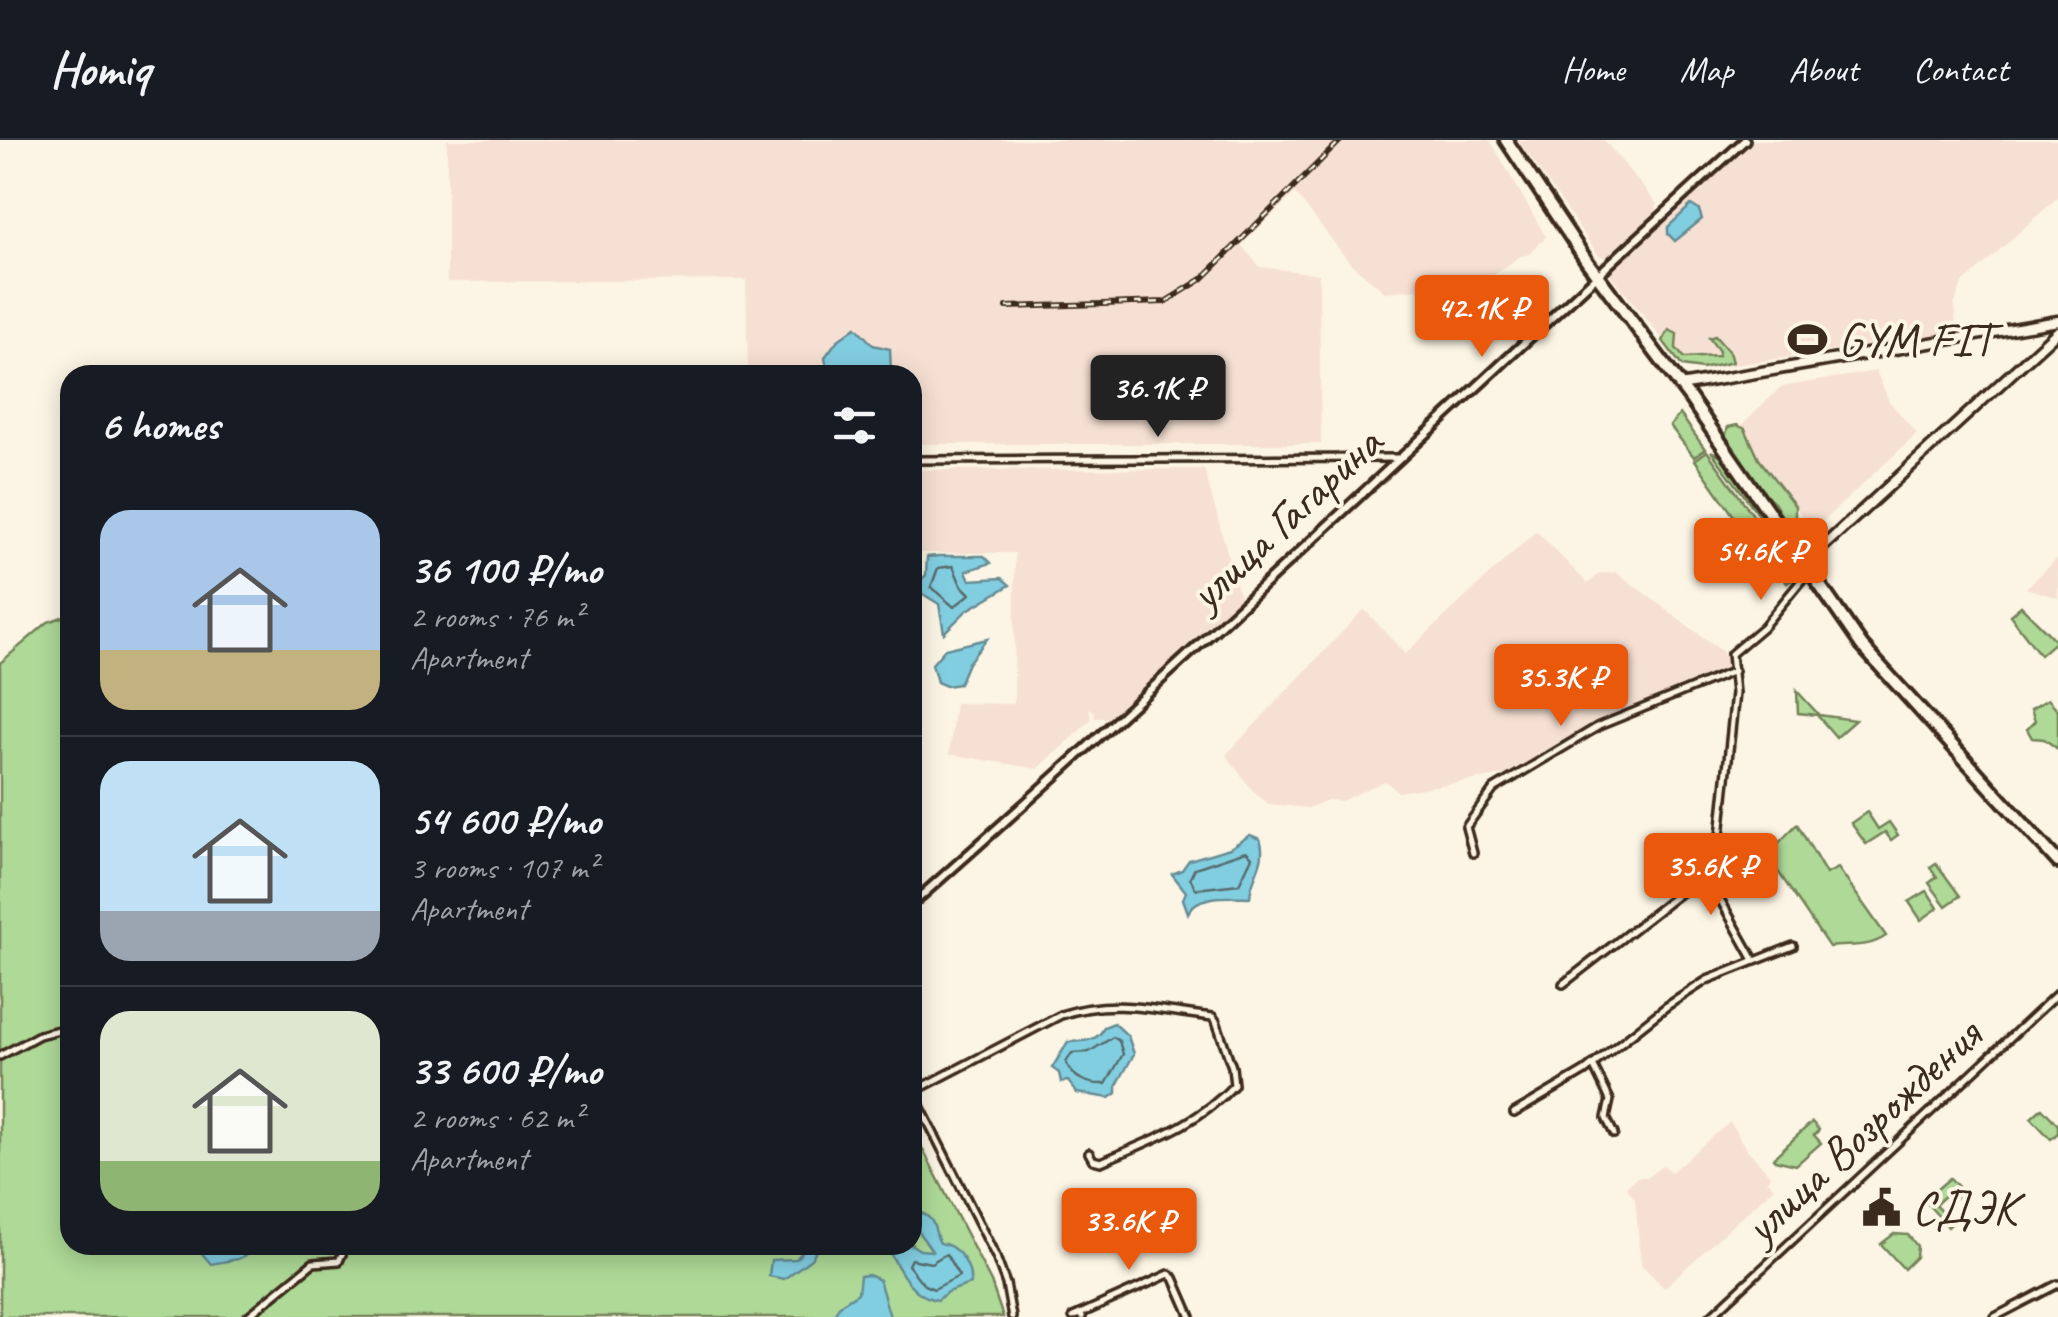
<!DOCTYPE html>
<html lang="en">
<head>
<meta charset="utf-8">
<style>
	:root { --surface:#171b24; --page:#242831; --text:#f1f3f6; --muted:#9ea1a6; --line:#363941; --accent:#ea580c }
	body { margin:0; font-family:Caveat,sans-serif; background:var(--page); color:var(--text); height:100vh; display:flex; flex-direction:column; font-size:38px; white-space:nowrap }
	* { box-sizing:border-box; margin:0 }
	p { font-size:32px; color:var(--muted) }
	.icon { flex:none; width:55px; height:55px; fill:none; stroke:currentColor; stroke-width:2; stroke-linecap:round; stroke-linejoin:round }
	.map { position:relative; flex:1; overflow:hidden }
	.details { position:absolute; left:60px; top:225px; width:862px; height:890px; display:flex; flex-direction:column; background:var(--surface); border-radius:30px; box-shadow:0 5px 25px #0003 }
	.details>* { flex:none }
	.price { position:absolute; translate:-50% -85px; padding:0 22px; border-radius:10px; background:var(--accent); color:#fff; font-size:32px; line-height:65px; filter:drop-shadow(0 2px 5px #0008) }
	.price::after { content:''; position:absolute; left:50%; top:60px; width:30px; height:22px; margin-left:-15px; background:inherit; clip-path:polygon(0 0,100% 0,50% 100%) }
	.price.selected { background:#222; color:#fff }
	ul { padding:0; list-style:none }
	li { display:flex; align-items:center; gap:30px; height:250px; padding:0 40px }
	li+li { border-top:2px solid var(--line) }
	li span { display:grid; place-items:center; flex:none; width:280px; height:200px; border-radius:30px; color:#555 }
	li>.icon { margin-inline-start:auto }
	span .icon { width:120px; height:120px; fill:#fffc; stroke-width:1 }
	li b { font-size:42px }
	h2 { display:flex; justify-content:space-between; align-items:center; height:120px; padding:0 40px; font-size:42px }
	header { display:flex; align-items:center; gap:60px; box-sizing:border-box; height:140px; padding:0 50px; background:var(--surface); border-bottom:2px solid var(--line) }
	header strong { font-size:48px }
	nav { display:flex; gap:55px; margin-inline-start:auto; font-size:35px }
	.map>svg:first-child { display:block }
	.built { fill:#f6e0d3 }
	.green { fill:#aed997; stroke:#74825a; stroke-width:2.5 }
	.water { fill:#82cee1; stroke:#668c93; stroke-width:2.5 }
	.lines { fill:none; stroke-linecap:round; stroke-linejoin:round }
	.shore { stroke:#576c6c; stroke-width:2.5 }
	.minor-casing { stroke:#3b2a1e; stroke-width:12 }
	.tertiary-casing { stroke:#3b2a1e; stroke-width:14 }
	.secondary-casing { stroke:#3b2a1e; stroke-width:15 }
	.primary-casing { stroke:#3b2a1e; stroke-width:18 }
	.minor { stroke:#fcf5e5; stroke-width:5 }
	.tertiary { stroke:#fcf5e5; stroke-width:6 }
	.secondary { stroke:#fcf5e5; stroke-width:8 }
	.primary { stroke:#fcf5e5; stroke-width:10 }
	.rail-casing { stroke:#3b2a1e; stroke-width:6 }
	.rail { stroke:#fcf5e5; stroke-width:2.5; stroke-dasharray:8; stroke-linecap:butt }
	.labels { text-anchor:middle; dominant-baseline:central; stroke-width:8; stroke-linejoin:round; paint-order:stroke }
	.poi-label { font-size:48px; fill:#3b2a1e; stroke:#fcf5e5; text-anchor:start }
	.street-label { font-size:48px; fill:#3b2a1e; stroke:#fcf5e5 }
</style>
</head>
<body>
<header>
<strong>Homiq</strong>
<nav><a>Home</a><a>Map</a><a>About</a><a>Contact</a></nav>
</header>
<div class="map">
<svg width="2058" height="1177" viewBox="0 0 2058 1177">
	<rect width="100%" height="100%" fill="#fcf5e5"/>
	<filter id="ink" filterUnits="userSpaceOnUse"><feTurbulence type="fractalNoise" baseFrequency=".01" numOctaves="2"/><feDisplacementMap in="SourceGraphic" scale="20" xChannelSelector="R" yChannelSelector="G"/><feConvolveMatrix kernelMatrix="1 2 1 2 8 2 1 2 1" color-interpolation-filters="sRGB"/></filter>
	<g filter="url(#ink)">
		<!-- built -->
		<g class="built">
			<path d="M447 0H1490L1546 97 1530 114 1519 117 1482 144 1385 152 1350 123 1295 53 1241 105 1260 127 1319 134 1321 304H913L912 235H748L746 140 447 142Z"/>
			<path d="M1518 0H1604L1657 64 1655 74 1607 117 1599 116Z"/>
			<path d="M1749 0H2058V57L1962 144 1954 166 1957 193 1706 229H1687L1609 133 1610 126Z"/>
			<path d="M1876 231 1889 261 1917 294 1813 390 1736 291 1781 247Z"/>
			<path d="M1204 329 1241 461 1113 578H1095V572L1089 568 1091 580 1038 629 949 614 955 563 1014 564 1015 413H913V330Z"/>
			<path d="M1536 391 1588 444 1599 434 1616 432 1723 512 1731 533 1585 589 1518 633 1398 652 1385 641 1341 661 1327 660 1309 668 1268 664 1252 650 1226 615 1364 469 1405 514Z"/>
			<path d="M2058 418V458L2026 448Z"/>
			<path d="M1730 982 1745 1007 1771 1036 1767 1040 1774 1047 1664 1148 1641 1124 1635 1059 1626 1047 1637 1037H1648L1663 1025 1671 1032Z"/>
		</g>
		<!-- green -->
		<g class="green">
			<path d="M1669 190 1677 194 1676 208 1684 218 1718 216 1719 211 1709 198 1715 196 1729 212 1732 222 1702 229 1682 226 1663 201Z"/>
			<path d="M1680 274 1705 309 1694 317 1670 286Z"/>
			<path d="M1737 285 1745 289 1759 319 1795 366V378L1805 393 1804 398 1790 391 1774 362 1758 347 1725 297 1728 287Z"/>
			<path d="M1707 311 1758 382H1738L1695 320Z"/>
			<path d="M1711 311 1723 318 1765 382H1764Z"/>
			<path d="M1748 386 1761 387 1797 437 1787 443 1744 389Z"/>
			<path d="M2021 466 2056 501 2040 515 2010 475Z"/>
			<path d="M70 474V1105H912L913 990 991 1142 1003 1177H0V523L48 482Z"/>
			<path d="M1797 551 1819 575 1855 580 1836 597 1817 575 1798 573Z"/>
			<path d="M2048 559 2058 570V609L2044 599 2032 598 2027 589 2035 581 2031 569Z"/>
			<path d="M1867 672 1878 689 1889 682 1898 695 1891 700 1885 692 1866 704 1851 683Z"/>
			<path d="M1797 684 1826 734 1838 728 1886 796C1867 809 1850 804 1829 807L1767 715Z"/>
			<path d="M1936 723 1960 756 1946 766 1929 743 1937 737 1930 727Z"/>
			<path d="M1927 751 1938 768 1921 780 1909 762Z"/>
			<path d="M2042 968 2058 985V993L2051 999 2031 978Z"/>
			<path d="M1812 982 1819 990 1814 995 1821 1003 1796 1025 1775 1020 1773 1018Z"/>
			<path d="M1950 1038 1962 1051 1955 1058 1949 1052 1935 1065 1952 1083 1948 1087 1924 1060Z"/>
			<path d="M1894 1094 1908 1095 1917 1106 1916 1117 1904 1129 1881 1104Z"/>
		</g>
		<!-- water -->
		<g class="water">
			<path d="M1691 65 1699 70 1702 79 1675 101 1668 94V87Z"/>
			<path d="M856 187 873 205 890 209 891 232 889 235H828L825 217 837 201Z"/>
			<path d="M939 416H984L991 423 966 431 970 440 1002 438 1010 445 966 471 944 493 939 464 913 448 926 435 927 417Z"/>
			<path d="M987 499 968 523 959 544 946 546 937 542 932 524 945 509Z"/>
			<path d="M1250 695 1260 699C1268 722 1251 735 1250 757 1231 757 1197 753 1188 773L1183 759 1186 752 1172 734 1182 730 1189 720 1230 708Z"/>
			<path d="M1114 883 1128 896 1134 914 1117 945V953L1110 958 1077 953 1068 941 1061 942 1059 933 1052 928 1068 902C1082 901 1099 902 1104 887Z"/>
			<path d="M921 1073C937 1079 933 1091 940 1103 958 1105 972 1126 970 1144L947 1152 938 1160C910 1157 898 1127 886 1105H912L920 1110 932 1111C925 1098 909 1089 921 1073Z"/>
			<path d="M188 1105H241L246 1109 265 1105 238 1119 211 1124 199 1110Z"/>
			<path d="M808 1105H819L811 1119 784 1139 769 1136 771 1120 796 1119Z"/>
			<path d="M869 1135 879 1140 890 1177H832L841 1164 858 1153 860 1136Z"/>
		</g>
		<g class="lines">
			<!-- shore -->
			<g class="shore">
				<path d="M953 426 961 445 970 454 954 467 931 447 938 428Z"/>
				<path d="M1246 711 1252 717 1239 744 1196 749 1190 738 1195 728Z"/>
				<path d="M1113 897 1119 901 1123 914 1106 944C1089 945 1072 939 1066 922L1072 913 1089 912Z"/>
				<path d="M946 1114 959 1136 934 1149 924 1145 908 1125 911 1119 931 1123Z"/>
			</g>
			<defs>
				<g id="minor">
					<path d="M912 320 1399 318"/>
					<path d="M1473 713 1466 687 1494 649 1599 586 1734 531"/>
					<path d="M1754 820 1721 761 1715 744 1735 553 1731 514 1763 487 1809 431"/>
					<path d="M1563 844 1716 725"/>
					<path d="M0 916 39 895 70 887"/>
					<path d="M1593 925 1610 960 1606 978 1614 994"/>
					<path d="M913 952 1061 875C1112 857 1160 871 1213 877L1216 881 1232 927 1234 945C1199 984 1149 1001 1101 1022L1093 1020 1089 1013"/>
					<path d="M913 952 996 1117 1006 1144 1012 1177"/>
					<path d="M1514 973 1585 931 1667 866 1707 840 1793 806"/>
					<path d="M1080 1174 1169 1134 1174 1138 1191 1177"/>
					<path d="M247 1177 313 1123 339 1121 346 1105"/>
					<path d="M1073 1177 1080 1174 1082 1177"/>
					<path d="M1710 1177 2058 853"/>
					<path d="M1995 1177 2058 1144"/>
				</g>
				<path id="tertiary" d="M912 764C1195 515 1466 253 1745 0"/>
				<g id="secondary">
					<path d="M1680 246 2058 181"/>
					<path d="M1804 424 2058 191"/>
				</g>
				<path id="primary" d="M1506 0 1588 123 1689 257 1862 506 2058 722"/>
			</defs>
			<!-- minor casing -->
			<use href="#minor" class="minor-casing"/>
			<!-- tertiary casing -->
			<use href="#tertiary" class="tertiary-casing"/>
			<!-- secondary casing -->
			<use href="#secondary" class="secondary-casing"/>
			<!-- primary casing -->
			<use href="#primary" class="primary-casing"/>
			<!-- minor -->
			<use href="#minor" class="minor"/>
			<!-- tertiary -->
			<use href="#tertiary" class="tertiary"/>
			<!-- secondary -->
			<use href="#secondary" class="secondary"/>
			<!-- primary -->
			<use href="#primary" class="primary"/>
			<defs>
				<path id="rail" d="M1007 167 1165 162 1202 139 1341 0"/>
			</defs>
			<!-- rail casing -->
			<use href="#rail" class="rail-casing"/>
			<!-- rail -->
			<use href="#rail" class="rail"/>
		</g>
	</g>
	<!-- icons -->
	<defs>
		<symbol id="stadium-bare" viewBox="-9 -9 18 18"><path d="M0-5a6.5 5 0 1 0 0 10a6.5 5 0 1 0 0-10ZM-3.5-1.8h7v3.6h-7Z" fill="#3b2a1e" stroke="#fcf5e5" stroke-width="2.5" paint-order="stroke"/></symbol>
		<symbol id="civic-bare" viewBox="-9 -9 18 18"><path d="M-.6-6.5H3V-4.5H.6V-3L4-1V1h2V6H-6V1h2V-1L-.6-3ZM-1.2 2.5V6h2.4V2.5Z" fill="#3b2a1e" stroke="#fcf5e5" stroke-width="2.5" paint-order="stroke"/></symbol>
	</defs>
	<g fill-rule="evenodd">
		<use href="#stadium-bare" x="1780" y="172" width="55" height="55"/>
		<use href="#civic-bare" x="1854" y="1040" width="55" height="55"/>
	</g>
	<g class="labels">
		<!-- poi labels -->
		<g class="poi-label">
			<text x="1838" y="199">GYM FIT</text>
			<text x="1912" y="1068">СДЭК</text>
		</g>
		<!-- street labels -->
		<g class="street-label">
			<text transform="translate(1285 378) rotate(-43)">улица Гагарина</text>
			<text transform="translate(1862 991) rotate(-43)">улица Возрождения</text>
		</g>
	</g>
</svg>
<b class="price" style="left:1482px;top:220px">42.1K ₽</b>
<b class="price selected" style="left:1158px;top:300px">36.1K ₽</b>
<b class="price" style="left:1761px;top:463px">54.6K ₽</b>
<b class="price" style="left:1561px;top:589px">35.3K ₽</b>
<b class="price" style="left:1711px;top:778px">35.6K ₽</b>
<b class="price" style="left:1129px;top:1133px">33.6K ₽</b>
<section class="details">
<h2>6 homes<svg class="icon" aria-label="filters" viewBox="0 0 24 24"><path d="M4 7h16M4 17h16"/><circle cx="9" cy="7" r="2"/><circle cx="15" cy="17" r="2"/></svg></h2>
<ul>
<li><span style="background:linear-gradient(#a9c7e8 70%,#c2b280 0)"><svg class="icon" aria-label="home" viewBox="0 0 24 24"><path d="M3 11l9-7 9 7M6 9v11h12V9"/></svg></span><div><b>36 100 ₽/mo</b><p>2 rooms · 76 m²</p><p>Apartment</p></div></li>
<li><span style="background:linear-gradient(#bfe0f5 75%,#9aa5b1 0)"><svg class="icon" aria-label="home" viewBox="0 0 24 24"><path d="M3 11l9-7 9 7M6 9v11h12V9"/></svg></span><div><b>54 600 ₽/mo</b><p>3 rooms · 107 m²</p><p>Apartment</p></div></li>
<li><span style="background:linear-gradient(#dfe7d0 75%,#8fb573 0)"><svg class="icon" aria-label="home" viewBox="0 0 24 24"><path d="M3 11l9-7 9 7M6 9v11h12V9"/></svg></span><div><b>33 600 ₽/mo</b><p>2 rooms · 62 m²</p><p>Apartment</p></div></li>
</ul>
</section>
</div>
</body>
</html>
